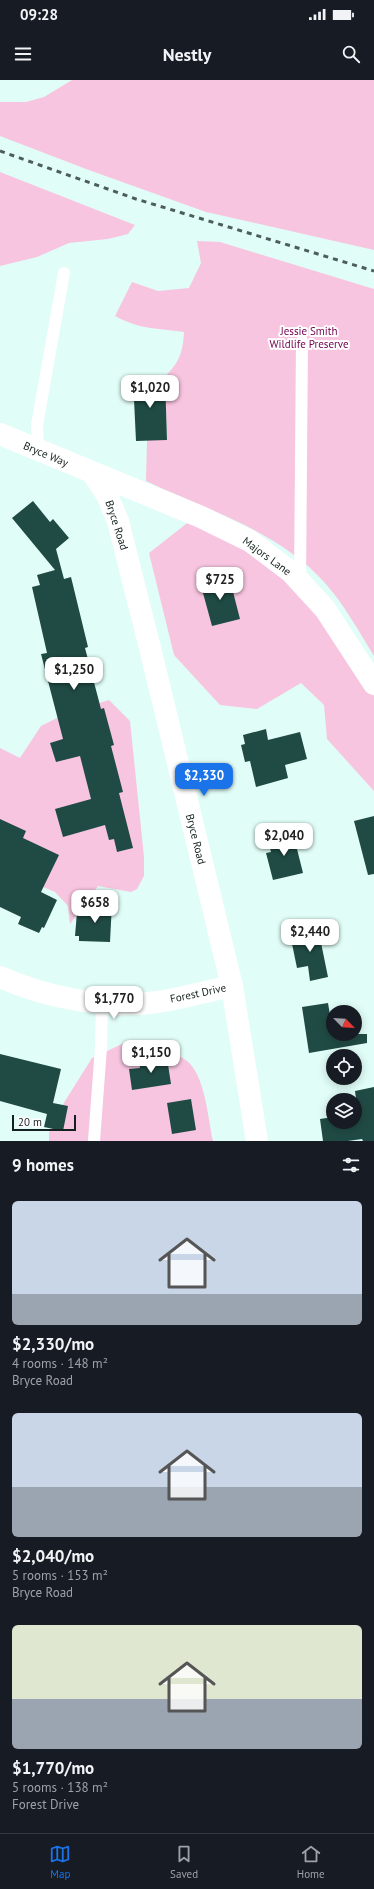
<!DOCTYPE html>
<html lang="en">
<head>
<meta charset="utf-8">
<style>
	:root { --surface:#171b24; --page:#20242c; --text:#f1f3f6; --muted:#9ea1a6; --line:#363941; --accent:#1a73e8 }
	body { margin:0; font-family:"PT Sans",sans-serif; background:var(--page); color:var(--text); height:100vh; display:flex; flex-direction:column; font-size:15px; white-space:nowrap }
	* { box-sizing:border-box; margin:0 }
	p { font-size:13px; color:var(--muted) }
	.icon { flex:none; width:22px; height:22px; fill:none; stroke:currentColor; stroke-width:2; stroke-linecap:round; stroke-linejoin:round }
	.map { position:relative; height:1061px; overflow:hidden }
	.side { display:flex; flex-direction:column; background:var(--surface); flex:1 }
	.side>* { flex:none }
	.needle { width:26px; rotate:115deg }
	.buttons { position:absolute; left:326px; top:925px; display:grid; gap:8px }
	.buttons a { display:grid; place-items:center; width:36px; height:36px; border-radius:50%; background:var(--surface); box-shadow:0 2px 10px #0003; font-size:20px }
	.scale { position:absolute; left:12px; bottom:10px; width:64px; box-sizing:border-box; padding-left:4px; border:2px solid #14211f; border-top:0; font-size:11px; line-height:14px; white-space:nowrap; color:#14211f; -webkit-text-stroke:3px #fff; paint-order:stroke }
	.price { position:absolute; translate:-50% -34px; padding:0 9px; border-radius:8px; background:#fff; color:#222; font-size:13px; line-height:26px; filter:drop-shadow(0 1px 2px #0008) }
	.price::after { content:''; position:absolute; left:50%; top:24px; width:12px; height:9px; margin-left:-6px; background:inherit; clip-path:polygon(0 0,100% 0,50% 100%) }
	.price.active { background:var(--accent); color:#fff }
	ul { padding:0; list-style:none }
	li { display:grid; align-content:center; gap:8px; height:212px; padding:0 12px }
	li span { display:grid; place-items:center; height:124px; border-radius:6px; color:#555 }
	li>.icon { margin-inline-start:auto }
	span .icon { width:72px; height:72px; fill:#fffc; stroke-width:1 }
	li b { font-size:17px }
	h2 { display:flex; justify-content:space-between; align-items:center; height:48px; padding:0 12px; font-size:17px }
	.status { display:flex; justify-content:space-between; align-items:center; height:28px; padding:0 20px; background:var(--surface); direction:ltr }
	.status svg { height:11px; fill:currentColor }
	header { display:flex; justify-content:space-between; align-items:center; height:52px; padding:0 12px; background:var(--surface); font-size:18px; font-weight:800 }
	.dock { display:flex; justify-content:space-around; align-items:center; height:56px; border-top:1px solid var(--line); background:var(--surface); font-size:11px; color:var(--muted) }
	.dock a { display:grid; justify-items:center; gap:2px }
	.dock .active { color:var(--accent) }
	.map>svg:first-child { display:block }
	.green { fill:#f8c5e0 }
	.building { fill:#204b44 }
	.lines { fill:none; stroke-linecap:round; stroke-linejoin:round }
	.lane { stroke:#fff; stroke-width:12 }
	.street { stroke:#fff; stroke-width:22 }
	.secondary { stroke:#fff; stroke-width:22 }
	.rail { stroke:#4c5d5a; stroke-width:3; stroke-dasharray:5 5; stroke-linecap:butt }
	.labels { text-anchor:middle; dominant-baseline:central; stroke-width:4; stroke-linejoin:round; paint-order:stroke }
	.park-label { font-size:11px; fill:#71014f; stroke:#fff }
	.street-label { font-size:11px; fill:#14211f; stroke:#fff }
</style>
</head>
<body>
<div class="status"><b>09:28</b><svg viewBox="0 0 49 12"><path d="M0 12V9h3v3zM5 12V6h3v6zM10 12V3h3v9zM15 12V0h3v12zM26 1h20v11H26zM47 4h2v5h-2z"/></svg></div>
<header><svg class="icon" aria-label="menu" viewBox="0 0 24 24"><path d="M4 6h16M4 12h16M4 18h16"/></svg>Nestly<svg class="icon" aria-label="search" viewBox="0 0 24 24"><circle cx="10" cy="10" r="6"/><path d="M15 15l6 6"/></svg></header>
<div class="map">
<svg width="374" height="1061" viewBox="0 0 374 1061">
	<rect width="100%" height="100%" fill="#e1fdf7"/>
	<!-- green -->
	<g class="green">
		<path d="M72 0H374V170L206 132 86 89 0 56V22H26L44 17Z"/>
		<path d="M0 92 135 145 128 154 108 159 69 163 37 177 0 186Z"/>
		<path d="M197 161 220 162 374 209V576C360 553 343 523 325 503 279 451 207 430 146 401L147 360 167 359 165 297C179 282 183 273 184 252 156 248 141 250 115 236L132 202 158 211 189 208 201 183Z"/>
		<path d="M191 440 244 469 287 501 320 537 374 616V711L327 659 324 625 301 603 257 629 220 625 174 575 149 473Z"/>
		<path d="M109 620 130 641 144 777V796L137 809 131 812 98 806 70 844 68 826 55 812 0 789V668L20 678 41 646 67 633Z"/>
		<path d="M122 964C140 967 172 969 187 981 205 995 208 1039 213 1061H49V1052L65 1021 92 978Z"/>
	</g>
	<!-- building -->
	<g class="building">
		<path d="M165 297 167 360 136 361 133 299Z"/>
		<path d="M33 421 50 442 53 439 69 458 56 469 64 499 71 497 88 567 85 568 101 629 104 628 114 665 111 666 123 712 119 713 133 768 117 772 114 759 109 760 105 745 63 757 55 729 91 719 80 676 56 682 50 663 63 659 41 574 47 573 32 507 40 505 37 495 55 490 12 438Z"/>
		<path d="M223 496 225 506 231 504 240 539 212 546 200 502Z"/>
		<path d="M266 649 268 660 300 652 307 679 285 685 288 698 256 707 250 681 245 682 241 665 245 664 243 655Z"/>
		<path d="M374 736V794L368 795 354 741Z"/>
		<path d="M0 739 26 751 23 758 59 775 41 812 57 820 44 848 42 847 39 853 18 844 21 837 0 827Z"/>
		<path d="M293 753 303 793 273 800 266 773 271 772 268 760Z"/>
		<path d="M94 823H112L110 862 79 861V856H75L77 832 94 834Z"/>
		<path d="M318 848 328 897 310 901 308 886 297 888 290 854Z"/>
		<path d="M328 923 330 935H333V954H367V963L309 973 302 927Z"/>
		<path d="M0 974 61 989 53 1023 68 1026 63 1051 44 1047 47 1034 0 1021Z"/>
		<path d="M167 978 171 1004 132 1010 129 989 140 988 139 982Z"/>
		<path d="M374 1007V1061H363L362 1059 348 1061H323L320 1039 333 1037V1042H355V1034H358L355 1011Z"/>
		<path d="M191 1019 196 1050 172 1054 167 1023Z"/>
	</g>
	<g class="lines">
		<!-- lane -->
		<g class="lane">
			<path d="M38 370 37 345 64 193"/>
			<path d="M300 502 302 261"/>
			<path d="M94 1061 101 967 102 923"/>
		</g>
		<!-- street -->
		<g class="street">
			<path d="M93 394 107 415 118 441 150 568 232 906 257 1061"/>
			<path d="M0 897C48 918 105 929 158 922 183 918 208 911 232 906"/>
		</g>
		<!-- secondary -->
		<path class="secondary" d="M0 354 201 437 250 461 291 492 325 529 374 604"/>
		<!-- rail -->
		<path class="rail" d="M0 71 136 119 374 191"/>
	</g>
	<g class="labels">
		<!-- park labels -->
		<g class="park-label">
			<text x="309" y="251">Jessie Smith<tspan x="309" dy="13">Wildlife Preserve</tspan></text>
		</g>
		<!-- street labels -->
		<g class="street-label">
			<text transform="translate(46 374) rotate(23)">Bryce Way</text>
			<text transform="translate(117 445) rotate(72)">Bryce Road</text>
			<text transform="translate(267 476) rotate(36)">Majors Lane</text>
			<text transform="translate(196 759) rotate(76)">Bryce Road</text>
			<text transform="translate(198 913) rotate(-12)">Forest Drive</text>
		</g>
	</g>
</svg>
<div class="buttons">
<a><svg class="needle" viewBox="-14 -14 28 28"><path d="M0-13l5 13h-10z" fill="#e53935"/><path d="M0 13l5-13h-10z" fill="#9ea1a6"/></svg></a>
<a><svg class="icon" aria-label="locate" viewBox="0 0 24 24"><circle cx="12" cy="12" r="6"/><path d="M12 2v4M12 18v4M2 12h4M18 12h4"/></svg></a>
<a><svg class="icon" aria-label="layers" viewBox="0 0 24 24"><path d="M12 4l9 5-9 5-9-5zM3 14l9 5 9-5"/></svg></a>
</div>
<div class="scale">20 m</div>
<b class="price" style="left:150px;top:329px">$1,020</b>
<b class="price" style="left:220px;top:521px">$725</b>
<b class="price" style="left:74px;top:611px">$1,250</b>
<b class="price active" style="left:204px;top:717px">$2,330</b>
<b class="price" style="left:284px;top:777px">$2,040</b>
<b class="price" style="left:95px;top:844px">$658</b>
<b class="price" style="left:310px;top:873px">$2,440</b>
<b class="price" style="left:114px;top:940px">$1,770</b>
<b class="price" style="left:151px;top:994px">$1,150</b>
</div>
<section class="side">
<h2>9 homes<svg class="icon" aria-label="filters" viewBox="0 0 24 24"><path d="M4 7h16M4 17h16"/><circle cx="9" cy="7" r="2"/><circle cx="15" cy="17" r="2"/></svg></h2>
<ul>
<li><span style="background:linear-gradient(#c9d6e8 75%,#9aa5b1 0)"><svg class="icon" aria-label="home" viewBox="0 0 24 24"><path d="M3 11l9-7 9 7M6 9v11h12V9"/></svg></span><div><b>$2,330/mo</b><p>4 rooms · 148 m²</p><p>Bryce Road</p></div></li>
<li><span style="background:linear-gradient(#c9d6e8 60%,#9aa5b1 0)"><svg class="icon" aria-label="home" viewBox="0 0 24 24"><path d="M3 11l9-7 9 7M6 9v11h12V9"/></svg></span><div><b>$2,040/mo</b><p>5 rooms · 153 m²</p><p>Bryce Road</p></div></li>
<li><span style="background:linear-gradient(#dfe7d0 60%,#9aa5b1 0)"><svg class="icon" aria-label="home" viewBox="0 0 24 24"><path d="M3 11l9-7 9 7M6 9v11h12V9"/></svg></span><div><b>$1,770/mo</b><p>5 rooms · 138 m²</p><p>Forest Drive</p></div></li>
</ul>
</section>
<nav class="dock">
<a class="active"><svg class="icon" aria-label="map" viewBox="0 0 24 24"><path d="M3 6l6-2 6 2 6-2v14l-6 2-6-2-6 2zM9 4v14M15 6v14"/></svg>Map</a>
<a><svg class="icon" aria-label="saved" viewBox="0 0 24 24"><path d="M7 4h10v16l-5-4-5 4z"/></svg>Saved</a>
<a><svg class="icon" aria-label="home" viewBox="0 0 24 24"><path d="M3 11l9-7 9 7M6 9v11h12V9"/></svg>Home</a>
</nav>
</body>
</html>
